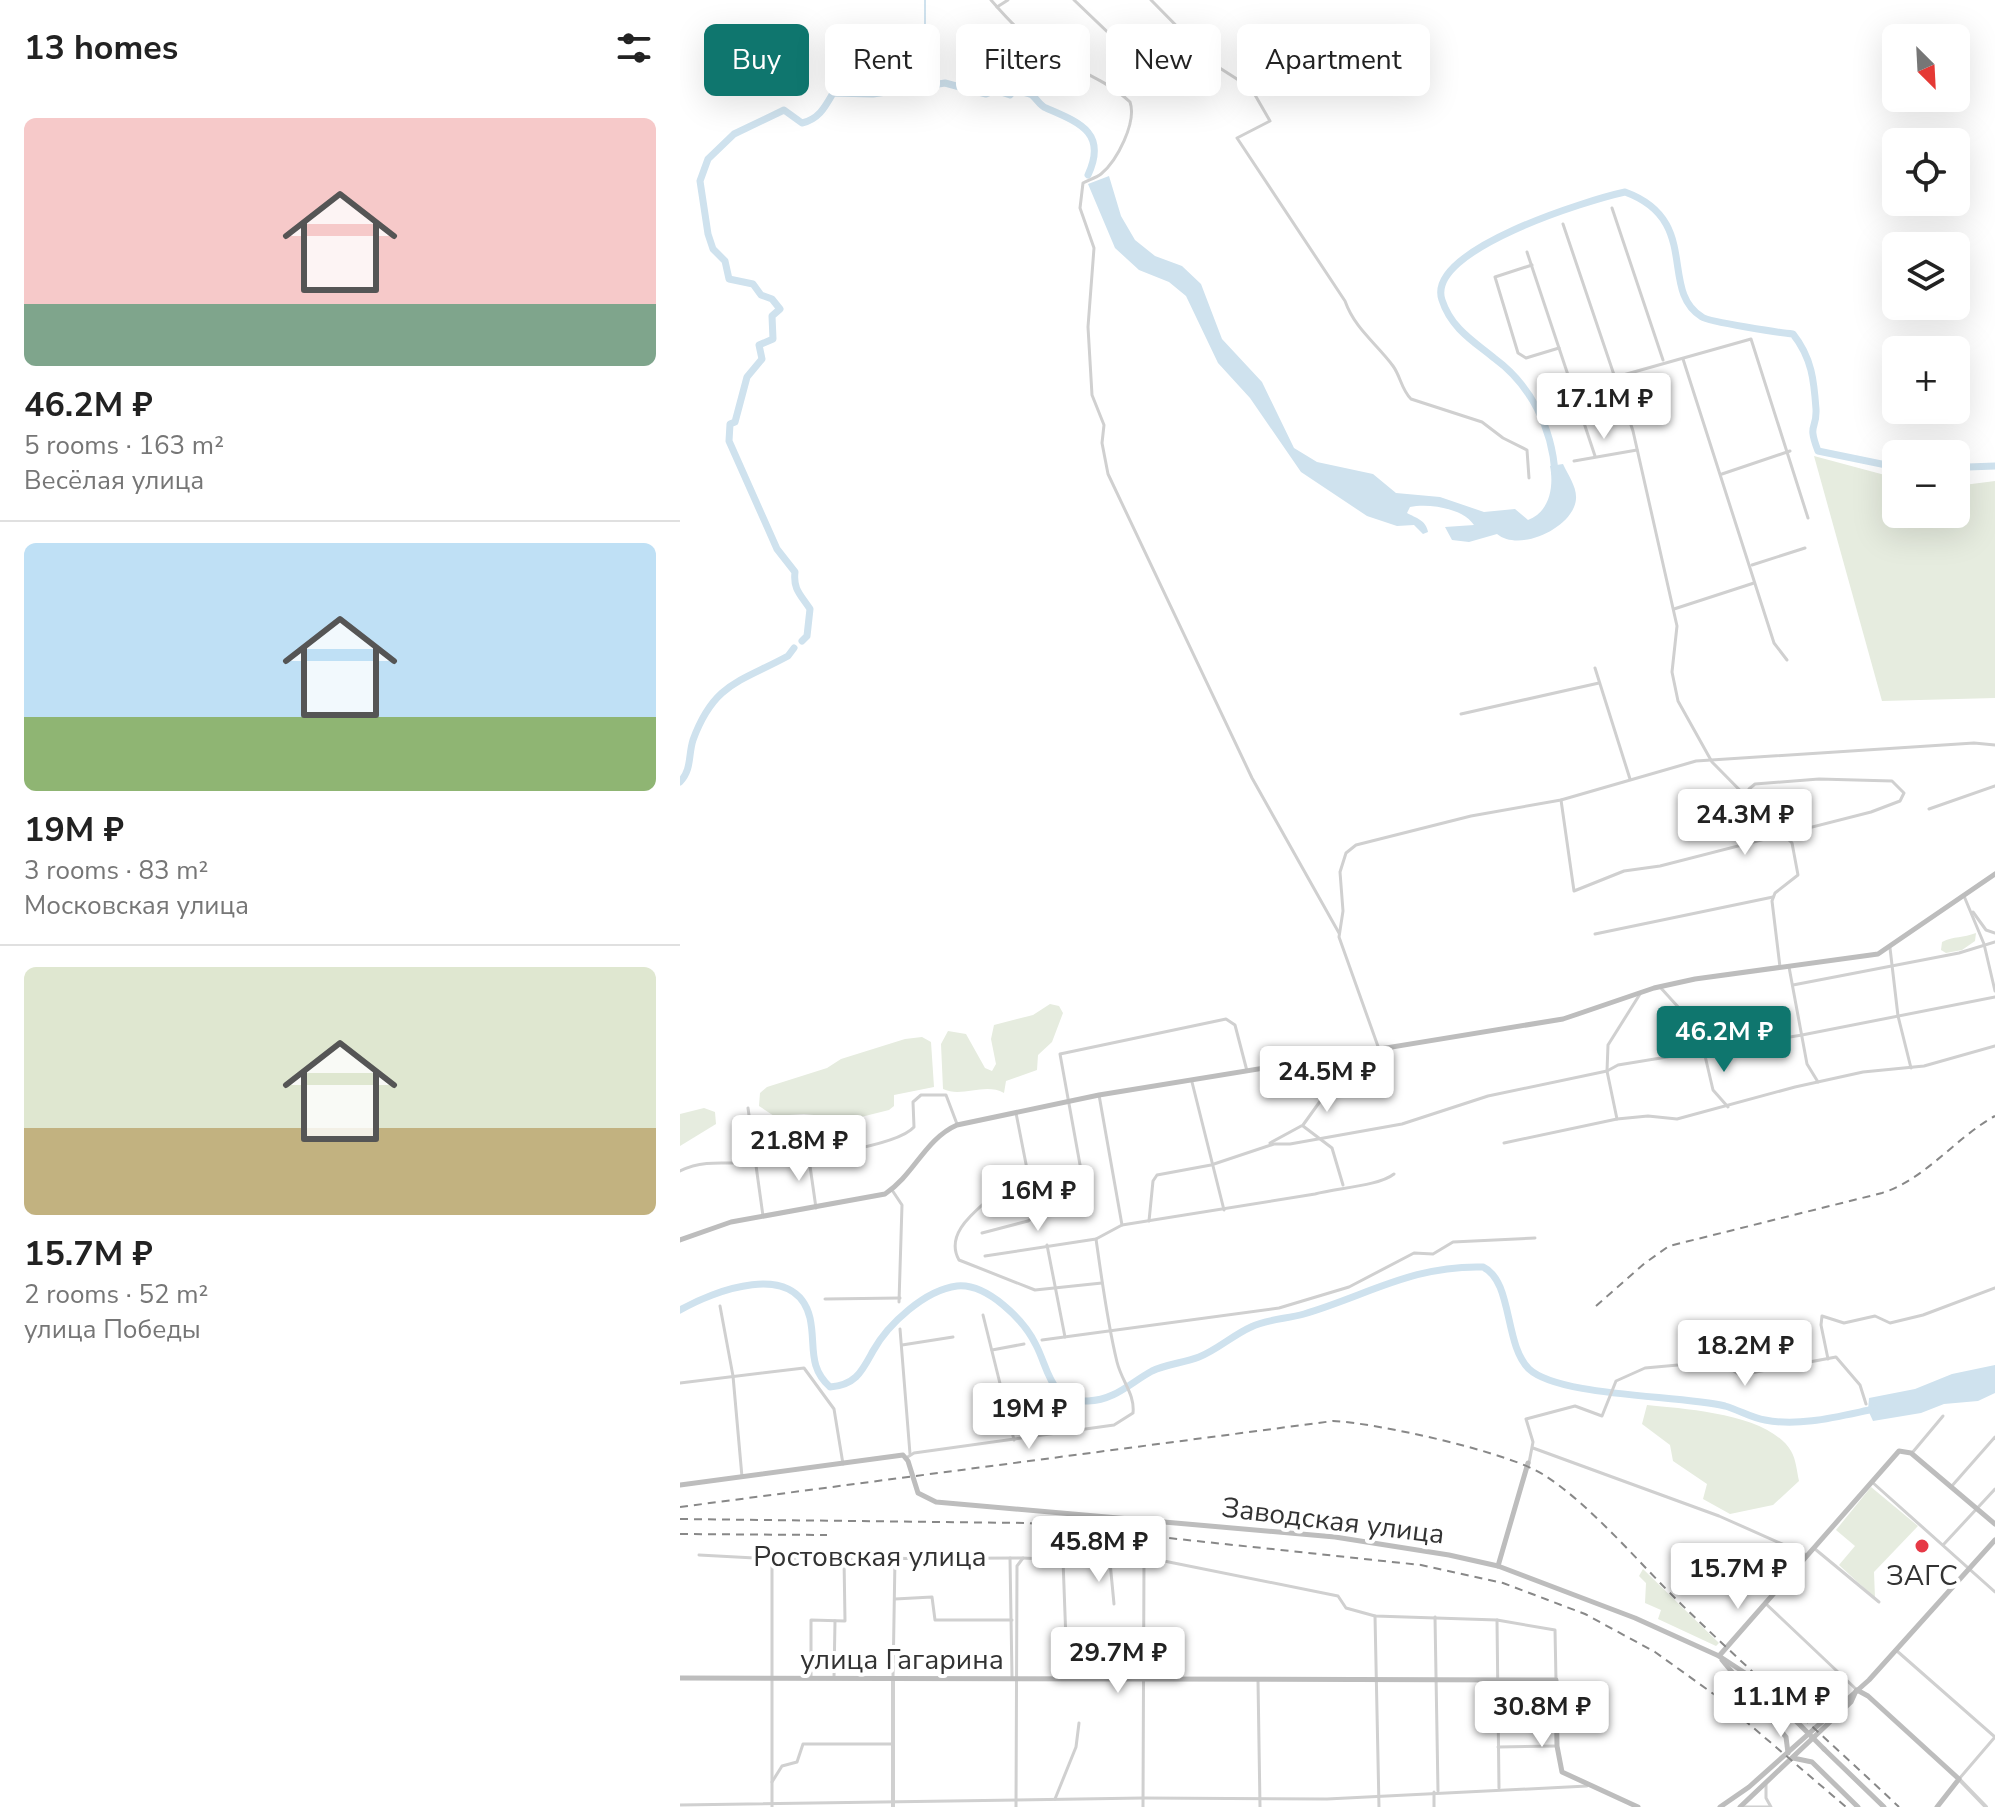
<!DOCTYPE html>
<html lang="en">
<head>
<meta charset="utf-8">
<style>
	:root { --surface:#fff; --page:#f2f2f2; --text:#222; --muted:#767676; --line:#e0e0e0; --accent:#0f766e }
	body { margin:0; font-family:"Nunito Sans",sans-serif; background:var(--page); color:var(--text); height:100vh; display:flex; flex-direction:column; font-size:30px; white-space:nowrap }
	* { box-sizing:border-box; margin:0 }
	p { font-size:26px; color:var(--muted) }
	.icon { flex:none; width:44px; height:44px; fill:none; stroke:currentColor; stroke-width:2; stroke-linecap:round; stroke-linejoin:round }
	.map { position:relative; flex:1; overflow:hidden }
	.sheet { display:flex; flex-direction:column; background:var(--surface); width:680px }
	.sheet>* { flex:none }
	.hud { position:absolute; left:24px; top:24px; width:760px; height:72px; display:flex; gap:16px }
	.needle { width:52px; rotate:156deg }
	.controls { position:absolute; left:1202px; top:24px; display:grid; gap:16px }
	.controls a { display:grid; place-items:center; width:88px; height:88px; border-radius:12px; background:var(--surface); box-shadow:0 8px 32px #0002; font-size:40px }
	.price { position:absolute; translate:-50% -68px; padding:0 18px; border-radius:8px; background:#fff; color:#222; font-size:26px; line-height:52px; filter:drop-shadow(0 2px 4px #0008) }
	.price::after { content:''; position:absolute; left:50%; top:48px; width:24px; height:18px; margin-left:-12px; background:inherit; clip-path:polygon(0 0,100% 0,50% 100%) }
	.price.current { background:var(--accent); color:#fff }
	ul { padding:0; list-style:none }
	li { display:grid; align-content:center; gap:16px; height:424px; padding:0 24px }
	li+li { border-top:2px solid var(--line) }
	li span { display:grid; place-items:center; height:248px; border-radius:12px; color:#555 }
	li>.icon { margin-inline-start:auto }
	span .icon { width:144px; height:144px; fill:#fffc; stroke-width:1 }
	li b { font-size:34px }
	h2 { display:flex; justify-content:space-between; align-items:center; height:96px; padding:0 24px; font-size:34px }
	.tag { padding:0 28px; border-radius:12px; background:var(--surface); box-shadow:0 8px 32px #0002; font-size:28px; line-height:72px }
	.tag.current { background:var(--accent); color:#fff }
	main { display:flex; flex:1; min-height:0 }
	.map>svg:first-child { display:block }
	.green { fill:#e6ecdf }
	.water { fill:#cfe2ee }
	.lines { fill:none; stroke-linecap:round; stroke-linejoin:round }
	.stream { stroke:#cfe2ee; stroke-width:2 }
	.river { stroke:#cfe2ee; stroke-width:7 }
	.minor { stroke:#d0d0d0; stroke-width:3 }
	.tertiary { stroke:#d0d0d0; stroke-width:4 }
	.secondary { stroke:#bdbdbd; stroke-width:5 }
	.rail { stroke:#888; stroke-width:2; stroke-dasharray:8 6; stroke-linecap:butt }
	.secondary-bridge { stroke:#bdbdbd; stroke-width:5 }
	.poi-dot { fill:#e63946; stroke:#fff; stroke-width:3 }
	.labels { text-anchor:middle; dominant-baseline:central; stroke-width:8; stroke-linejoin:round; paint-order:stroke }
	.street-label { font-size:28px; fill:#333; stroke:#fff }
	.poi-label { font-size:28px; fill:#333; stroke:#fff }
</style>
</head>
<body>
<main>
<section class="sheet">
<h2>13 homes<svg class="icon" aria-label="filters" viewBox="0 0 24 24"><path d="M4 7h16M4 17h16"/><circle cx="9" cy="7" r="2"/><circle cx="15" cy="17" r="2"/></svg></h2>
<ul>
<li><span style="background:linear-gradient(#f6c9c9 75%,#7fa58c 0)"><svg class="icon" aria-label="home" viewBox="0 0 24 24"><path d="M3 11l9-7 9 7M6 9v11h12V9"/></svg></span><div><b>46.2M ₽</b><p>5 rooms · 163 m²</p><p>Весёлая улица</p></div></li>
<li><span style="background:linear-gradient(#bfe0f5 70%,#8fb573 0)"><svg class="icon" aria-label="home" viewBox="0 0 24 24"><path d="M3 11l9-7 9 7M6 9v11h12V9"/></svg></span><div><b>19M ₽</b><p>3 rooms · 83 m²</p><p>Московская улица</p></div></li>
<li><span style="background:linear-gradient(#dfe7d0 65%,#c2b280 0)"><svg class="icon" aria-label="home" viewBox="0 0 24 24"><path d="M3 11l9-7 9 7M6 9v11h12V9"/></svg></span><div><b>15.7M ₽</b><p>2 rooms · 52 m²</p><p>улица Победы</p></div></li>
</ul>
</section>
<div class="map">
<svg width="1315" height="1807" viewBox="0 0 1315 1807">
	<rect width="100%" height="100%" fill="#fff"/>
	<!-- green -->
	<g class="green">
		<path d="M1134 456 1216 478V514H1276V486L1315 481V698L1202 701Z"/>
		<path d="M1296 933 1295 941 1282 950 1266 953 1261 950 1262 942C1274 936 1283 938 1296 933Z"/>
		<path d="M370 1004 379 1006 383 1013 372 1042 358 1055 357 1070 326 1081 324 1093C305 1082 282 1098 263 1089L261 1044 268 1031 286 1034 305 1068 312 1071 316 1064 311 1039 314 1025 353 1015Z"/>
		<path d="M242 1037 251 1042 254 1087 214 1095V1106L209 1110 173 1119 124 1114 94 1116 79 1106 80 1093 87 1087 147 1068 161 1059 225 1039Z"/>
		<path d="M24 1108 35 1112 36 1124 0 1146V1114Z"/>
		<path d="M967 1405C1007 1409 1089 1414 1111 1451 1116 1459 1117 1472 1119 1481L1093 1505 1050 1514 1023 1499 1027 1484 993 1461 990 1445 962 1424Z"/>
		<path d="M1191 1487 1238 1526 1194 1572 1195 1598 1159 1565 1175 1546 1156 1530Z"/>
		<path d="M963 1569 1039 1643 1036 1646 978 1619 981 1610 965 1603 966 1583 959 1576Z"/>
	</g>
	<!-- water -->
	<g class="water">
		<path d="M429 176 441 216 455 240 475 256 502 266 521 284 542 339 582 382 614 448 637 462 693 474 716 493 760 497 804 512 835 509 848 520C870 512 874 486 870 466L883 464C888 475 897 487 896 499 894 527 840 553 817 534L789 542 772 540 765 527 794 525C783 508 748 503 730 507L727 513C736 518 746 520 748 532L743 534 734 525 717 526 687 516 621 472 570 398 538 363 506 296 489 282 459 270 435 248 408 184Z"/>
		<path d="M1315 1365V1393L1298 1401 1264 1404 1241 1413 1193 1421 1188 1410 1189 1398 1235 1389 1272 1374Z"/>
	</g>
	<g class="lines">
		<!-- stream -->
		<path class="stream" d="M245 0V56L250 68 249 86"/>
		<!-- river -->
		<g class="river">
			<path d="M1276 471 1288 467 1315 466"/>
			<path d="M875 473C872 428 851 385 814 358 793 341 771 328 762 300 745 250 908 200 945 192 1022 220 978 290 1022 317 1029 322 1102 333 1113 334 1132 358 1134 381 1136 409 1137 431 1127 422 1138 451L1216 467"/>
			<path d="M122 641 127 636 130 609C120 594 113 589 115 572L97 549 49 441 50 424 55 422 67 377 82 359 79 345 93 339 92 316 100 309 92 299 81 295 73 284 49 279 45 261 33 249 28 234 20 181 28 159 54 134 104 110 122 123C139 119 145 107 153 93L193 94 265 83 306 94 315 90 330 95 335 89C341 93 347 92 352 95 357 99 360 106 366 108 398 122 428 132 408 175"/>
			<path d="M0 782C12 769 8 756 13 740 34 683 60 682 108 656L114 648"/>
			<path d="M0 1310C33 1291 116 1259 130 1318 136 1345 127 1366 150 1387 176 1385 182 1371 193 1351 208 1324 245 1290 277 1286 307 1283 344 1320 356 1345 369 1370 370 1403 408 1401 435 1400 450 1383 472 1371 487 1364 503 1363 519 1357 537 1350 553 1335 571 1327 587 1319 607 1319 624 1314 688 1295 733 1265 803 1267 833 1281 824 1345 849 1369 879 1397 1001 1395 1045 1406 1059 1410 1072 1418 1085 1420 1120 1427 1160 1416 1194 1409"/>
		</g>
		<!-- minor -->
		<g class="minor">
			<path d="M311 0C330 22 350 43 376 58 400 71 429 82 450 102 457 122 437 161 421 174 416 178 408 180 403 183L400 208 414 248 408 327 412 395 424 425 422 443 428 474 572 778 659 933"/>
			<path d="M394 0 462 65"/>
			<path d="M471 0 535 65 571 88 590 121 557 138 665 301C675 329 696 343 713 366 721 377 721 389 731 399L802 422 823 438 847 450 849 478"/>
			<path d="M317 7 328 0"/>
			<path d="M436 91 501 30"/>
			<path d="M932 208 983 360"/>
			<path d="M883 224 953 431 997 626 992 672 998 701 1032 762 1112 843 1118 875 1095 893 1092 901 1100 967"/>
			<path d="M847 252 915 456"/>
			<path d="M852 265 815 277 838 353 846 358 879 348"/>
			<path d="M1003 359 1094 643 1107 660"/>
			<path d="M936 377 1071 339 1128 518"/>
			<path d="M894 461 957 450"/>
			<path d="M1042 474 1110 451"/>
			<path d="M1072 565 1125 548"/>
			<path d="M994 609 1074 583"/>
			<path d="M915 668 950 779"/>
			<path d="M781 714 919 683"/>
			<path d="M881 800 894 891 944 871 980 866 1191 812 1220 801 1224 793 1212 781 1139 779 1075 784 1069 789 1066 801"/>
			<path d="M1249 809 1315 786"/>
			<path d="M1284 896 1304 944 1315 991"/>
			<path d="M1293 912 1306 930 1315 933"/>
			<path d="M915 934 1093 897"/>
			<path d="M1210 948 1218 1016 1231 1068"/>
			<path d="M1109 967 1127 1064 1138 1082"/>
			<path d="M1113 985 1279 953 1315 942"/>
			<path d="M980 987 1019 1030 1033 1090 1048 1107"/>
			<path d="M700 1052 659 937 663 911 660 872 666 853 676 845 791 816 881 800 1016 761 1294 743 1315 745"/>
			<path d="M512 1082 544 1210"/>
			<path d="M419 1095 442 1225"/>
			<path d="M68 1108 83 1216"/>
			<path d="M336 1113 356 1215"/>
			<path d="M123 1117 136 1208"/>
			<path d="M937 1119 927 1071 928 1045 960 994"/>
			<path d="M623 1126 652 1148 663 1185"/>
			<path d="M590 1143 623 1125 654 1082 685 1054"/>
			<path d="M824 1143 937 1119 968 1116 997 1119 1115 1087 1183 1072 1244 1066 1315 1046"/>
			<path d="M0 1171C26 1158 51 1165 79 1163 110 1160 216 1148 234 1127L233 1102 241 1095H266L277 1124"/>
			<path d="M212 1190 222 1205 219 1302"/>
			<path d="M309 1199C292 1214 265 1235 279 1260L355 1290 422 1283"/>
			<path d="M408 1209 380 1054 546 1019 555 1025 567 1071"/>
			<path d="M469 1221 473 1181 477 1175 531 1165 594 1144H610L722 1124 808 1096 927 1071 938 1065 1122 1035 1315 997"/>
			<path d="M302 1233 348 1221 370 1204 391 1202 405 1192"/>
			<path d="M367 1245 385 1337"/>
			<path d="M305 1256 416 1239 442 1225 635 1194C657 1188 699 1186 714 1174"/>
			<path d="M145 1299 220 1298"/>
			<path d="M40 1306 53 1376 62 1477"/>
			<path d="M303 1315 334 1440"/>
			<path d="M220 1329 230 1454"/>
			<path d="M362 1340 599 1308 669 1287 734 1253 753 1254 773 1242 855 1238"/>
			<path d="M222 1345 273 1337"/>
			<path d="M312 1350 344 1344"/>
			<path d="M1148 1359 1141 1325 1142 1316 1164 1323 1195 1316 1210 1323 1243 1315 1315 1288"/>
			<path d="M0 1383 124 1368 154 1409 163 1464"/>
			<path d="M853 1448 1039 1516 1127 1555"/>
			<path d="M1232 1453 1263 1416"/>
			<path d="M226 1458 234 1453 434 1425 453 1413C455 1394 442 1382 437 1362 427 1321 422 1280 416 1239"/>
			<path d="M849 1463 853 1442 846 1419 895 1406 922 1416 936 1381 965 1368 1009 1364 1041 1363 1060 1375 1156 1357 1180 1385 1186 1404"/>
			<path d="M1192 1482 1315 1592"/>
			<path d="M1271 1487 1315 1437"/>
			<path d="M1264 1544 1315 1489"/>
			<path d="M1135 1549 1199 1602"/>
			<path d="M19 1555 92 1559 343 1558 430 1562 464 1557 658 1596 666 1608 695 1616 817 1620 875 1630 876 1680"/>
			<path d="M330 1558 332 1677"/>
			<path d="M383 1560 386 1641"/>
			<path d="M430 1562 434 1604"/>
			<path d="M215 1599 252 1597 255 1620H332"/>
			<path d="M1085 1603 1177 1690"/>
			<path d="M695 1616 699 1807"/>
			<path d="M755 1617 758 1791"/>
			<path d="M817 1620 819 1788"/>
			<path d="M1217 1651 1315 1737"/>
			<path d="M131 1676V1620L165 1621 164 1558"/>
			<path d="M154 1677 155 1621"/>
			<path d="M213 1678 215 1558"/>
			<path d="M578 1680 580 1807"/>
			<path d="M818 1747 877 1746"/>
			<path d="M1279 1779 1315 1737"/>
			<path d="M92 1782 102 1766 117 1762 123 1744H213"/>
			<path d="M1086 1784V1798L1091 1807"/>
			<path d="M754 1792V1807"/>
			<path d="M375 1799 396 1747 399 1723"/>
			<path d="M0 1805 463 1798 647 1799 907 1786"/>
			<path d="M92 1807V1559"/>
			<path d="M336 1807 337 1566 343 1558"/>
			<path d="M463 1807 464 1559"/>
			<path d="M1065 1807H1089"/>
		</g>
		<!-- tertiary -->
		<g class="tertiary">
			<path d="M213 1680V1807"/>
			<path d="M1279 1779 1306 1807"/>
		</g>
		<!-- secondary -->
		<g class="secondary">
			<path d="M0 1240 51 1222 205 1194C234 1175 245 1139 277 1125L419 1095 883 1019 974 988 1015 979 1198 954 1315 874"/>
			<path d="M0 1485 223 1455 228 1461 238 1493 256 1502 655 1537 769 1555 818 1566 955 1618 1039 1656 1065 1673 1121 1726"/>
			<path d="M818 1566 848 1463"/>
			<path d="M1039 1656 1219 1451 1231 1453 1315 1524"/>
			<path d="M1042 1660 1106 1737 1108 1753"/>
			<path d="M0 1678 876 1680 877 1746 882 1772 958 1807"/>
			<path d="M1177 1690 1188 1696 1279 1779 1257 1807"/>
			<path d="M1144 1749 1204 1807"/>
			<path d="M1113 1758 1132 1762 1178 1807"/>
			<path d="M1040 1807 1069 1787 1189 1680 1315 1540"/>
			<path d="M1060 1807 1171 1702 1176 1691"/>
		</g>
		<!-- rail -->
		<g class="rail">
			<path d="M916 1306 965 1263 989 1246 1202 1193C1246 1179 1275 1138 1315 1116"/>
			<path d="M0 1507 653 1421C697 1423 829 1452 864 1475 911 1505 960 1564 1001 1604 1072 1673 1147 1739 1219 1807"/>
			<path d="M0 1519 348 1523 741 1565 823 1583 905 1614 975 1652 1035 1695 1166 1807"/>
			<path d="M0 1534 147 1535"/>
		</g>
		<!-- secondary-bridge -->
		<path class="secondary-bridge" d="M1121 1726 1144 1749"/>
	</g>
	<!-- markers -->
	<circle class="poi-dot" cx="1242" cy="1546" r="8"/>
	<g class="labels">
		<!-- street labels -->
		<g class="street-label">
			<text transform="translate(653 1521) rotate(7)">Заводская улица</text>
			<text x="190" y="1557">Ростовская улица</text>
			<text x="222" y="1660">улица Гагарина</text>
		</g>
		<!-- poi labels -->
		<g class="poi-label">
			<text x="1242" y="1576">ЗАГС</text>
		</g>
	</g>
</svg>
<div class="controls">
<a><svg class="needle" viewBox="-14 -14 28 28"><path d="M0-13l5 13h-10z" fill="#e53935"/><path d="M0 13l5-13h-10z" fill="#767676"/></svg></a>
<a><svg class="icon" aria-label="locate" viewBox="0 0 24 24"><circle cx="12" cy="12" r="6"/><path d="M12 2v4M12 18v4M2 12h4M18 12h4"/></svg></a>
<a><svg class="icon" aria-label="layers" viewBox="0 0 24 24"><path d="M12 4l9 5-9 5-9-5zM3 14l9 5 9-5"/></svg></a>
<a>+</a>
<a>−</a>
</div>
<b class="price" style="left:924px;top:441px">17.1M ₽</b>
<b class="price" style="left:1065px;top:857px">24.3M ₽</b>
<b class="price current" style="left:1044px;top:1074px">46.2M ₽</b>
<b class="price" style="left:647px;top:1114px">24.5M ₽</b>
<b class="price" style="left:119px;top:1183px">21.8M ₽</b>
<b class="price" style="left:358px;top:1233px">16M ₽</b>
<b class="price" style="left:1065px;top:1388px">18.2M ₽</b>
<b class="price" style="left:349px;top:1451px">19M ₽</b>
<b class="price" style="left:419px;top:1584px">45.8M ₽</b>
<b class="price" style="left:1058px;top:1611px">15.7M ₽</b>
<b class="price" style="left:438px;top:1695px">29.7M ₽</b>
<b class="price" style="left:1101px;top:1739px">11.1M ₽</b>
<b class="price" style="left:862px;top:1749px">30.8M ₽</b>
<div class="hud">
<a class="tag current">Buy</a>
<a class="tag">Rent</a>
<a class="tag">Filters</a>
<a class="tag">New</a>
<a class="tag">Apartment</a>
</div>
</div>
</main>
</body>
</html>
